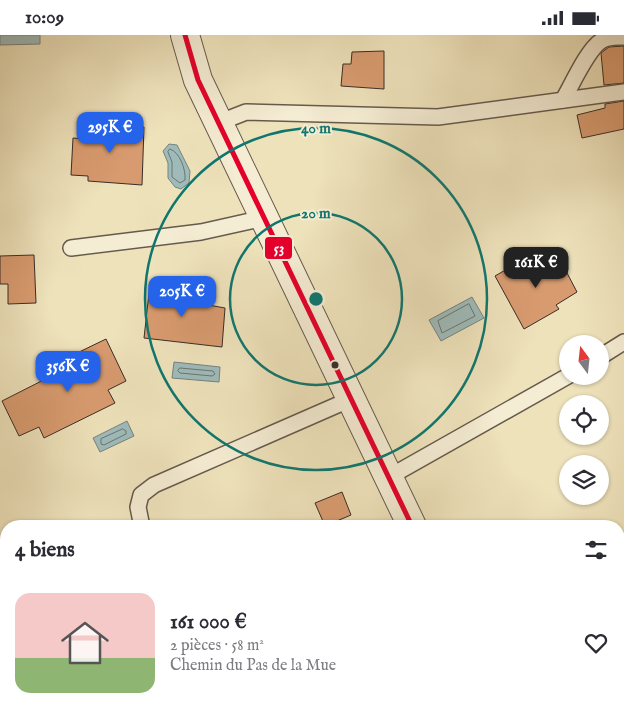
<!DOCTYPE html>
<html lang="fr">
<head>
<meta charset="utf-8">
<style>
	:root { --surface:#fff; --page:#f7f7f7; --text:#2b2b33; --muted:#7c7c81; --line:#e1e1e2; --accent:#2563eb }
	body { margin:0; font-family:"IM FELL English",serif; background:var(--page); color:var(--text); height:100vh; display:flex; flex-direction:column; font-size:19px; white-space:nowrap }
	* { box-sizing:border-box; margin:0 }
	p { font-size:16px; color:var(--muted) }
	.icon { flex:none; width:28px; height:28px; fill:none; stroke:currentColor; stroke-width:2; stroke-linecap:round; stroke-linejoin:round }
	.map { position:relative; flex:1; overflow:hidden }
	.sheet { position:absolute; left:0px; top:485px; width:625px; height:195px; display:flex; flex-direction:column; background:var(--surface); border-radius:20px 20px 0 0; box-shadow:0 1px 4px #0004 }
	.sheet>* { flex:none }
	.needle { width:32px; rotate:345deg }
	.buttons { position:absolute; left:559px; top:300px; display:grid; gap:10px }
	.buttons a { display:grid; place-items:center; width:50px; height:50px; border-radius:50%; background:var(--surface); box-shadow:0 1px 4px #0004; font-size:25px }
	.price { position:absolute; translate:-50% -42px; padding:0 11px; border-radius:10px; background:var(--accent); color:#fff; font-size:16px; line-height:32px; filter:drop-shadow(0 1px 2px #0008) }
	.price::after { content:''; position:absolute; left:50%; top:30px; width:15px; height:11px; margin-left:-8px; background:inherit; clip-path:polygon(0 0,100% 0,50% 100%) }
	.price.active { background:#222; color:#fff }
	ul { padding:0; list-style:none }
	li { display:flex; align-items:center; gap:15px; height:125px; padding:0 15px }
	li+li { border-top:1px solid var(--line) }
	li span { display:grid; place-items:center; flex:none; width:140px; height:100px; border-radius:15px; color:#555 }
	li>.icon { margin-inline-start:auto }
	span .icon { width:60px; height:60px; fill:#fffc; stroke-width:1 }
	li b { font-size:21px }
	h2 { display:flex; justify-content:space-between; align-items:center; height:60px; padding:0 15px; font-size:21px }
	.status { display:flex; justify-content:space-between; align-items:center; height:35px; padding:0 25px; background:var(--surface); direction:ltr }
	.status svg { height:14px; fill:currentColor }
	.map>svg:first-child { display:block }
	.water { fill:#9ebbba; stroke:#768280 }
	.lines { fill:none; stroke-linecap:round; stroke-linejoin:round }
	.shore { stroke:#6c7471; stroke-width:1 }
	.building { fill:#d89b6f; stroke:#392d28 }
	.service-casing { stroke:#665a4d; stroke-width:18 }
	.minor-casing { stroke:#665a4d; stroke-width:30 }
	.service { stroke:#f4ecd3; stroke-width:15 }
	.minor { stroke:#f4ecd3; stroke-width:28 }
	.bus-1-casing { stroke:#f4ecd3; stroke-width:9 }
	.bus-1 { stroke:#e4002b; stroke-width:5 }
	.ring { fill:none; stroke:#0f766e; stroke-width:2.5 }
	.bus-dot { fill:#392d28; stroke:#f4ecd3; stroke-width:2 }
	.centre { fill:#0f766e; stroke:#f4ecd3; stroke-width:2.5 }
	.ring-label { font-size:15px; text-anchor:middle; font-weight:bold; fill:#0f766e; stroke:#f4ecd3; stroke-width:4; stroke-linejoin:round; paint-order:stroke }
	.line-badge { stroke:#f4ecd3; stroke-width:2 }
	.badge-label { font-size:14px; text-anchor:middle; font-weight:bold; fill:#fff }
</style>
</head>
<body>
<div class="status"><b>10:09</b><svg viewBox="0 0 49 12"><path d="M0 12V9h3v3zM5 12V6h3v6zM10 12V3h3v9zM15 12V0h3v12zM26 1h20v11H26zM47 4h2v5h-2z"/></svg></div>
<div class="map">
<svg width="624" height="680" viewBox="0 0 624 680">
	<rect width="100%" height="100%" fill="#eee2bb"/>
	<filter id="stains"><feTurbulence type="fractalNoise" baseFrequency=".004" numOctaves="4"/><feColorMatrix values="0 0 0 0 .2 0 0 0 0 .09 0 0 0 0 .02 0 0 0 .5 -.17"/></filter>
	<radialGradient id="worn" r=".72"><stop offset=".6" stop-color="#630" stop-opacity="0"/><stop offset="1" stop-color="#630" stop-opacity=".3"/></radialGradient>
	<!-- water -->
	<g class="water">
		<path d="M0 0H40V9L0 10Z"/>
		<path d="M169 109 177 110 190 136 189 148 181 154 175 152 168 143V128L163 116Z"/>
		<path d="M472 262 484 283 441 306 429 285Z"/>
		<path d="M174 327 220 332 219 347 172 343Z"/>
		<path d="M127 386 134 401 100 417 93 403Z"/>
	</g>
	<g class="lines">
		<!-- shore -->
		<g class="shore">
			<path d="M170 114C180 117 186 135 185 145L180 148 172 142V127L168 117Z"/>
			<path d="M469 269 475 281 442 298 438 286Z"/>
			<path d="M180 333 213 336 215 339 212 341 180 338 178 336Z"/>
			<path d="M123 394 126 396V399L104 410 101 409V404Z"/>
		</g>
	</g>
	<!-- building -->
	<g class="building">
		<path d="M624 11V48L604 50 601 18 609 12Z"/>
		<path d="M384 16V54L341 51 343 29H351L352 17Z"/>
		<path d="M624 66V94L582 103 577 80 605 73V69Z"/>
		<path d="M85 89 144 92 142 150 88 146V141L71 140 73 103 85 104Z"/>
		<path d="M557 219 577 257 556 270 559 274 524 294 495 241 521 226 526 236Z"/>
		<path d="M34 220 36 268 8 269V249H0V221Z"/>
		<path d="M150 249 188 254 186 266 225 273 222 312 144 303Z"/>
		<path d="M106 304 126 346 108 355 115 368 44 403 39 392 19 401 2 366 79 327 75 319Z"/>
		<path d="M342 457 351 480 325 491 315 468Z"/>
	</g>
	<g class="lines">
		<defs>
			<g id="service">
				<path d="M563 65C572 50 587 15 601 6 608 1 616 2 624 2"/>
				<path d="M218 88 246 77 438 82 624 57"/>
				<path d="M71 213 201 197 264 183"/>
				<path d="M600 322 624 307"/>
				<path d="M389 442 568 341"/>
				<path d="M141 487 138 472 141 460 154 450 351 364"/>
			</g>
			<g id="minor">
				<path d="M185 0 198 45 412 491"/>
				<path d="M488 674 490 680"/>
			</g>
		</defs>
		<!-- service casing -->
		<use href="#service" class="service-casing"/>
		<!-- minor casing -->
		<use href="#minor" class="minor-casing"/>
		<!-- service -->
		<use href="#service" class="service"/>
		<!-- minor -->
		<use href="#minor" class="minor"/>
		<defs>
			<path id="bus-1" d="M185 0 198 45 412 491"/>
		</defs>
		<!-- bus-1 casing -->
		<use href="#bus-1" class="bus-1-casing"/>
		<!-- bus-1 -->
		<use href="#bus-1" class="bus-1"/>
	</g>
	<!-- distance rings -->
	<g class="ring">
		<circle cx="316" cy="264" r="86"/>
		<circle cx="316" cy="264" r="171"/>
	</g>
	<!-- markers -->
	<circle class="bus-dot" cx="335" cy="330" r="4.5"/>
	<circle cx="316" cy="264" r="8" class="centre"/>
	<g class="ring-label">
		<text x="316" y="98">40 m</text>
		<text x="316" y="183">20 m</text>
	</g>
	<rect class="line-badge" x="264" y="201" width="29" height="24" rx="5" fill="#e4002b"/>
	<g class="badge-label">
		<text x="279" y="218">53</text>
	</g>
	<rect width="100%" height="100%" filter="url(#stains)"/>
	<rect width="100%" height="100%" fill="url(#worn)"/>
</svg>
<div class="buttons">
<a><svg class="needle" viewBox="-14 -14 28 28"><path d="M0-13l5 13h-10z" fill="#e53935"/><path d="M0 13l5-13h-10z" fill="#7c7c81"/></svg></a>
<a><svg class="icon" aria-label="locate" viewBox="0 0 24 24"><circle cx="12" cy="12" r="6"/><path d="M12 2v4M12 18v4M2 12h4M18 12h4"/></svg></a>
<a><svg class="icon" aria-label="layers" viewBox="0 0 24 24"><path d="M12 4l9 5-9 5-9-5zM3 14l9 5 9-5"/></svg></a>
</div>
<b class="price" style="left:110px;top:119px">295K €</b>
<b class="price active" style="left:536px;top:254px">161K €</b>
<b class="price" style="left:182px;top:283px">205K €</b>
<b class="price" style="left:68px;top:358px">356K €</b>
<section class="sheet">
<h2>4 biens<svg class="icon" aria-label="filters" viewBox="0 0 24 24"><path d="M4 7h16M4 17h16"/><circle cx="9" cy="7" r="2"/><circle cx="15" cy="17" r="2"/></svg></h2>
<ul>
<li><span style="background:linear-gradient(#f6c9c9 65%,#8fb573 0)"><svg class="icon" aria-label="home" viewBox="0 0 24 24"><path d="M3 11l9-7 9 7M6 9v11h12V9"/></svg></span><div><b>161 000 €</b><p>2 pièces · 58 m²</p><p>Chemin du Pas de la Mue</p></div><svg class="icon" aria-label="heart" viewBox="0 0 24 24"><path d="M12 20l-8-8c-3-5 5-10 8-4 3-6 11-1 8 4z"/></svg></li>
</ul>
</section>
</div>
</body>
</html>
